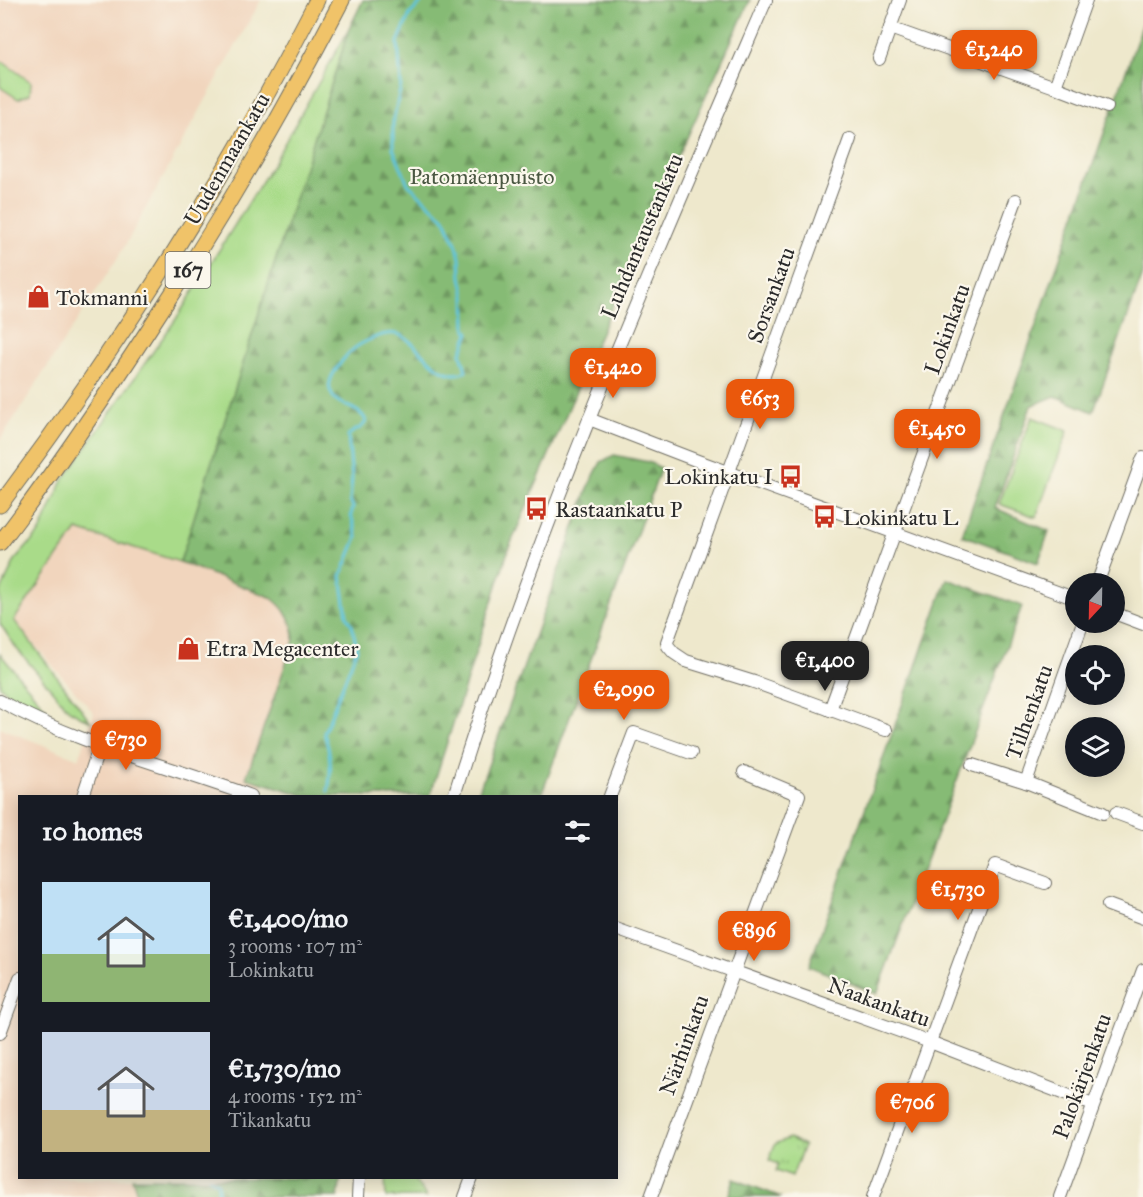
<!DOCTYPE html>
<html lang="en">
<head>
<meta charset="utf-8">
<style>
	:root { --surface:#171b24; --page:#20242c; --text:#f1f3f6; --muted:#9ea1a6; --accent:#ea580c }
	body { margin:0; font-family:"IM FELL Great Primer",serif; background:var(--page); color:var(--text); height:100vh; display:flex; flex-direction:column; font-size:22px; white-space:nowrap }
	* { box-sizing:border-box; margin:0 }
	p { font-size:20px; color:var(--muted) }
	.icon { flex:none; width:33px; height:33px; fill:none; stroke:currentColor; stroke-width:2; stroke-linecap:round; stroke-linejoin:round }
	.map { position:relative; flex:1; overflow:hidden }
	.details { position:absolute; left:18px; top:795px; width:600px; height:384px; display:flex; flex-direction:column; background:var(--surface); border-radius:0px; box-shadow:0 3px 15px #0003 }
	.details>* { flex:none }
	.needle { width:39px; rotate:202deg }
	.controls { position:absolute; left:1065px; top:573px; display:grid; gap:12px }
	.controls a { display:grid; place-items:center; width:60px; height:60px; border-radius:50%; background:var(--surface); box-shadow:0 3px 15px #0003; font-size:30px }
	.price { position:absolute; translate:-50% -51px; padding:0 14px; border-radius:12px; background:var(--accent); color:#fff; font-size:20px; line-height:39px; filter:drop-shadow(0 2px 3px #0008) }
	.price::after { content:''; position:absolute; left:50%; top:36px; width:18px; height:14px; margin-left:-9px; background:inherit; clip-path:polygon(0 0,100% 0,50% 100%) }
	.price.active { background:#222; color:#fff }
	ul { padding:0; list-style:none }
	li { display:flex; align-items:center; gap:18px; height:150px; padding:0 24px }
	li span { display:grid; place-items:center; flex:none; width:168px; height:120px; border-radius:0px; color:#555 }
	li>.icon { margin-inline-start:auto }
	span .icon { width:72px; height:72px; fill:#fffc; stroke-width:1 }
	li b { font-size:26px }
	h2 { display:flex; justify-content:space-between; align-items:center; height:72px; padding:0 24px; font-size:26px }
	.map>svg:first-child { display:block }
	.built { fill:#f1d5bd }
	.green { fill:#a9db89; stroke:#6a835a; stroke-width:1.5 }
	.forest { fill:url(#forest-firs); stroke:#587350; stroke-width:1.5 }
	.park { fill:url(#park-tufts); stroke:#6a835a; stroke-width:1.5 }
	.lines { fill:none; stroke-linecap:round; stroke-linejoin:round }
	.stream { stroke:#5ec4db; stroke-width:3 }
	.minor-casing { stroke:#6f6d63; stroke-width:14 }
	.major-casing { stroke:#6f6d63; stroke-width:17 }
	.minor { stroke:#fff; stroke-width:12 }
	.major { stroke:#f0c369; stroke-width:15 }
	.labels { text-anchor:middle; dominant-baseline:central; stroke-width:4.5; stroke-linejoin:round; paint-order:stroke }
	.shield { fill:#fbf7ec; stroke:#696865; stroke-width:1.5 }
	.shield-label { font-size:21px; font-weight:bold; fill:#2b2b2b }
	.street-label { font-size:22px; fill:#2b2b2b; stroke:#fbf7ec }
	.park-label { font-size:22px; fill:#4a5742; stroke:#fbf7ec }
	.poi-label { font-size:22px; fill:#2b2b2b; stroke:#fbf7ec; text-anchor:start }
</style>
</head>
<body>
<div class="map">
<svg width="1143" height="1197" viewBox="0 0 1143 1197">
	<defs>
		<pattern id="forest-firs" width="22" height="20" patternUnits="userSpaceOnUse" patternTransform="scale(1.5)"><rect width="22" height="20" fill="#86bb75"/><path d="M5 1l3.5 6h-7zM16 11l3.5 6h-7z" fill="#6e9860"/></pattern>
		<pattern id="park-tufts" width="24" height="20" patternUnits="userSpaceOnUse" patternTransform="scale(1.5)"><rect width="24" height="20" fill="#a9db89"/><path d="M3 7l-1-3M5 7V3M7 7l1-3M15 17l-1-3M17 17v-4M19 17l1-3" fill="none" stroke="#92bc76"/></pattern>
	</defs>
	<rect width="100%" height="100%" fill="#fbf7ec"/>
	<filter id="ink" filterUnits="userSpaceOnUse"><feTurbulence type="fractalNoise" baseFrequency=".0167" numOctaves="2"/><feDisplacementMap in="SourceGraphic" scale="12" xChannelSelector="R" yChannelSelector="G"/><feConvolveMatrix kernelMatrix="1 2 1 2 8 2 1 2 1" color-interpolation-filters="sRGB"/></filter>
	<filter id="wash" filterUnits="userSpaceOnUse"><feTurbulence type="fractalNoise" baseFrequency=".008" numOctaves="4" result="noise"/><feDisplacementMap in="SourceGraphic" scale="24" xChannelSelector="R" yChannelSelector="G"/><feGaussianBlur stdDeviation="1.35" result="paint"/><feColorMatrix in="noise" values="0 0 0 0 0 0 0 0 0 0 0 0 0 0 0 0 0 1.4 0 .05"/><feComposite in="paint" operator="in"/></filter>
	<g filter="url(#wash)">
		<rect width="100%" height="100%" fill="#eee8cc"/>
		<!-- built -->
		<g class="built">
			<path d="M0 0H261L122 251 0 440Z"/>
			<path d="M77 530 180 562 270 597 281 605 288 616 294 626V639L247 778 263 783 258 796H20V1178H132L138 1197H0V728L79 759 94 713 13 620Z"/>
		</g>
		<!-- green -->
		<g class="green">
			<path d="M349 29 180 562 77 530 14 620 91 722 69 710 17 649 0 624V593L15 560 40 532 63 480 176 319 271 167Z"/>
			<path d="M0 60 31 82 30 94 18 99 0 87Z"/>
			<path d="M1032 417 1068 431 1036 517 999 504Z"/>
			<path d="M0 654 1 655 52 716 9 694 0 686Z"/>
			<path d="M385 1178H413L427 1197H386Z"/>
		</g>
		<!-- forest -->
		<g class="forest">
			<path d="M363 0H750L648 223 509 548 430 796H307L246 778 294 640C294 621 285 608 270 597L180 562 349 29Z"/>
			<path d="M1143 23V274L1093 412 1055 396 1031 406 995 508 1049 531 1038 563 962 535Z"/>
			<path d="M614 455 648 462 661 468 541 796H477L590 483 601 462Z"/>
			<path d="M947 579 1022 606 877 994 809 966Z"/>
			<path d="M132 1178H341L338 1197H138Z"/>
			<path d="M734 1179 781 1197H728Z"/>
		</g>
		<!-- park -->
		<path class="park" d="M789 1138 804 1145 792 1177 776 1171 778 1164 769 1160 775 1144Z"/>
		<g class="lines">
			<!-- stream -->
			<g class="stream">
				<path d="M328 791C332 770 331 754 324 733L357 649 352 625 347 616 341 576 357 537 351 515 353 507 350 501 352 478 348 436C353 429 363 430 366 421 359 404 334 408 330 390 327 379 337 369 342 361 350 350 358 345 371 339 379 336 387 332 397 334 418 339 438 386 466 371L461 353 469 333 466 328 465 296 461 277 460 258 457 246 444 218 408 184 393 148V122L401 85 398 42 410 14 424 0"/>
				<path d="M209 1178 218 1183V1197"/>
			</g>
		</g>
	</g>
	<g filter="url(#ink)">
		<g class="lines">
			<defs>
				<g id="minor">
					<path d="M890 28 1055 87 1107 107"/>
					<path d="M879 59 900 0"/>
					<path d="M1055 87 1086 0"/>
					<path d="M850 139 667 642 668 646 674 653 686 661 754 682 886 730"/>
					<path d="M589 419 698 461 1076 599"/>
					<path d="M1097 584 1143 458"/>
					<path d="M1114 613 1143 624"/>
					<path d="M0 701C79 745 167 765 251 796"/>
					<path d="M830 710 1016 200"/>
					<path d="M972 765 1026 782 1103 813"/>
					<path d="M1026 782 1083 622"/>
					<path d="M83 796 100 745"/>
					<path d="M454 796C538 524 653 262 766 0"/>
					<path d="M610 796 634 733 691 753"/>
					<path d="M1116 813 1143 823"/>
					<path d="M1108 905 1143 918"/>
					<path d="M616 929 930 1042 1093 1105"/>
					<path d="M0 1033 20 978"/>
					<path d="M358 1197 359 1178"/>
					<path d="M465 1197 472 1178"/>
					<path d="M651 1197 799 795 744 772"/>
					<path d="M873 1197 995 865 1045 883"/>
					<path d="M1060 1197 1143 970"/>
				</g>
				<g id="major">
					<path d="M0 505C119 346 227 177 317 0"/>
					<path d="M0 543C54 473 103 400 151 326 220 221 284 112 342 0"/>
				</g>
			</defs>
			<!-- minor casing -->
			<use href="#minor" class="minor-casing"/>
			<!-- major casing -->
			<use href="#major" class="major-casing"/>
			<!-- minor -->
			<use href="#minor" class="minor"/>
			<!-- major -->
			<use href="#major" class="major"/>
		</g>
	</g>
	<!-- icons -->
	<defs>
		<symbol id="shop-bare" viewBox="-9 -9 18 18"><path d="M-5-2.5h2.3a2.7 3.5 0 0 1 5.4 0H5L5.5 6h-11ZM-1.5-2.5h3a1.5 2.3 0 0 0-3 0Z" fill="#c8321e" stroke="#fbf7ec" stroke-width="2.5" paint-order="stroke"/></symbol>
		<symbol id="bus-bare" viewBox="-9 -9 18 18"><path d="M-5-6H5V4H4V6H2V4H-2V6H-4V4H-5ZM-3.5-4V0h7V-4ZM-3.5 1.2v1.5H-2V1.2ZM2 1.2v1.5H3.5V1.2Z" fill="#c8321e" stroke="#fbf7ec" stroke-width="2.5" paint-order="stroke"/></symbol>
	</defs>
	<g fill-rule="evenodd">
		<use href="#shop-bare" x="22" y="280" width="33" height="33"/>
		<use href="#bus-bare" x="774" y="460" width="33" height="33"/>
		<use href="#bus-bare" x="520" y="492" width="33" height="33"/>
		<use href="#bus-bare" x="808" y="500" width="33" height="33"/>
		<use href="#shop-bare" x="172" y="632" width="33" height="33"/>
	</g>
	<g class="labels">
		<!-- shield labels -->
		<rect class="shield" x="165.5" y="252" width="45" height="36" rx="4.5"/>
		<g class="shield-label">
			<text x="188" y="270">167</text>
		</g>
		<!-- street labels -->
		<g class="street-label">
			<text transform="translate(227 159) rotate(-60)">Uudenmaankatu</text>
			<text transform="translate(642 236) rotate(-67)">Luhdantaustankatu</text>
			<text transform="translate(771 295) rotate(-70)">Sorsankatu</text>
			<text transform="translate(947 329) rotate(-70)">Lokinkatu</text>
			<text transform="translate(1029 712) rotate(-70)">Tilhenkatu</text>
			<text transform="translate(879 1002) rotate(20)">Naakankatu</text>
			<text transform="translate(684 1045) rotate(-70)">Närhinkatu</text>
			<text transform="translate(1082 1076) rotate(-70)">Palokärjenkatu</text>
		</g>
		<!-- park labels -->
		<g class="park-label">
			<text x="482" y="176">Patomäenpuisto</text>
		</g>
		<!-- poi labels -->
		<g class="poi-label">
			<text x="56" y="297">Tokmanni</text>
			<text x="773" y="476" text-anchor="end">Lokinkatu I</text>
			<text x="555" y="509">Rastaankatu P</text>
			<text x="843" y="517">Lokinkatu L</text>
			<text x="206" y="648">Etra Megacenter</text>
		</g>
	</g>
</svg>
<div class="controls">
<a><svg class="needle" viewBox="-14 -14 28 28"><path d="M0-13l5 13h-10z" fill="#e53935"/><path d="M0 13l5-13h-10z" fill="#9ea1a6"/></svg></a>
<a><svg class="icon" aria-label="locate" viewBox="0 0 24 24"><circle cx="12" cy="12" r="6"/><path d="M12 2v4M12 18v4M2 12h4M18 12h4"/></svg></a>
<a><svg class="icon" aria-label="layers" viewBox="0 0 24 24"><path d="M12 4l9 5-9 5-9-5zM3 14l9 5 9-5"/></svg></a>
</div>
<b class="price" style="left:994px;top:81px">€1,240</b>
<b class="price" style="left:613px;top:399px">€1,420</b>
<b class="price" style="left:760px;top:430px">€653</b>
<b class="price" style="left:937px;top:460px">€1,450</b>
<b class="price active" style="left:825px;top:692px">€1,400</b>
<b class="price" style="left:624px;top:721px">€2,090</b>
<b class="price" style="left:126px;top:771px">€730</b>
<b class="price" style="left:958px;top:921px">€1,730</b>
<b class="price" style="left:754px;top:962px">€896</b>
<b class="price" style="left:912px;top:1134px">€706</b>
<section class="details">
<h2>10 homes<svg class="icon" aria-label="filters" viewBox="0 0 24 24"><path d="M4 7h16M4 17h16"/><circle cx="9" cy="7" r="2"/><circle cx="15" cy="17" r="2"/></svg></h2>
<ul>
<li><span style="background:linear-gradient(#bfe0f5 60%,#8fb573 0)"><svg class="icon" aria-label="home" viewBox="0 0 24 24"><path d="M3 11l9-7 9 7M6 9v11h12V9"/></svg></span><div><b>€1,400/mo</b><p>3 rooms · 107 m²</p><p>Lokinkatu</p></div></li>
<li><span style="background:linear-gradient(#c9d6e8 65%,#c2b280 0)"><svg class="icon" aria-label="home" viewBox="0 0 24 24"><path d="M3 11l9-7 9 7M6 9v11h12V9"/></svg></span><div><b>€1,730/mo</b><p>4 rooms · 152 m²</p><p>Tikankatu</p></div></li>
</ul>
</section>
</div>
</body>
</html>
